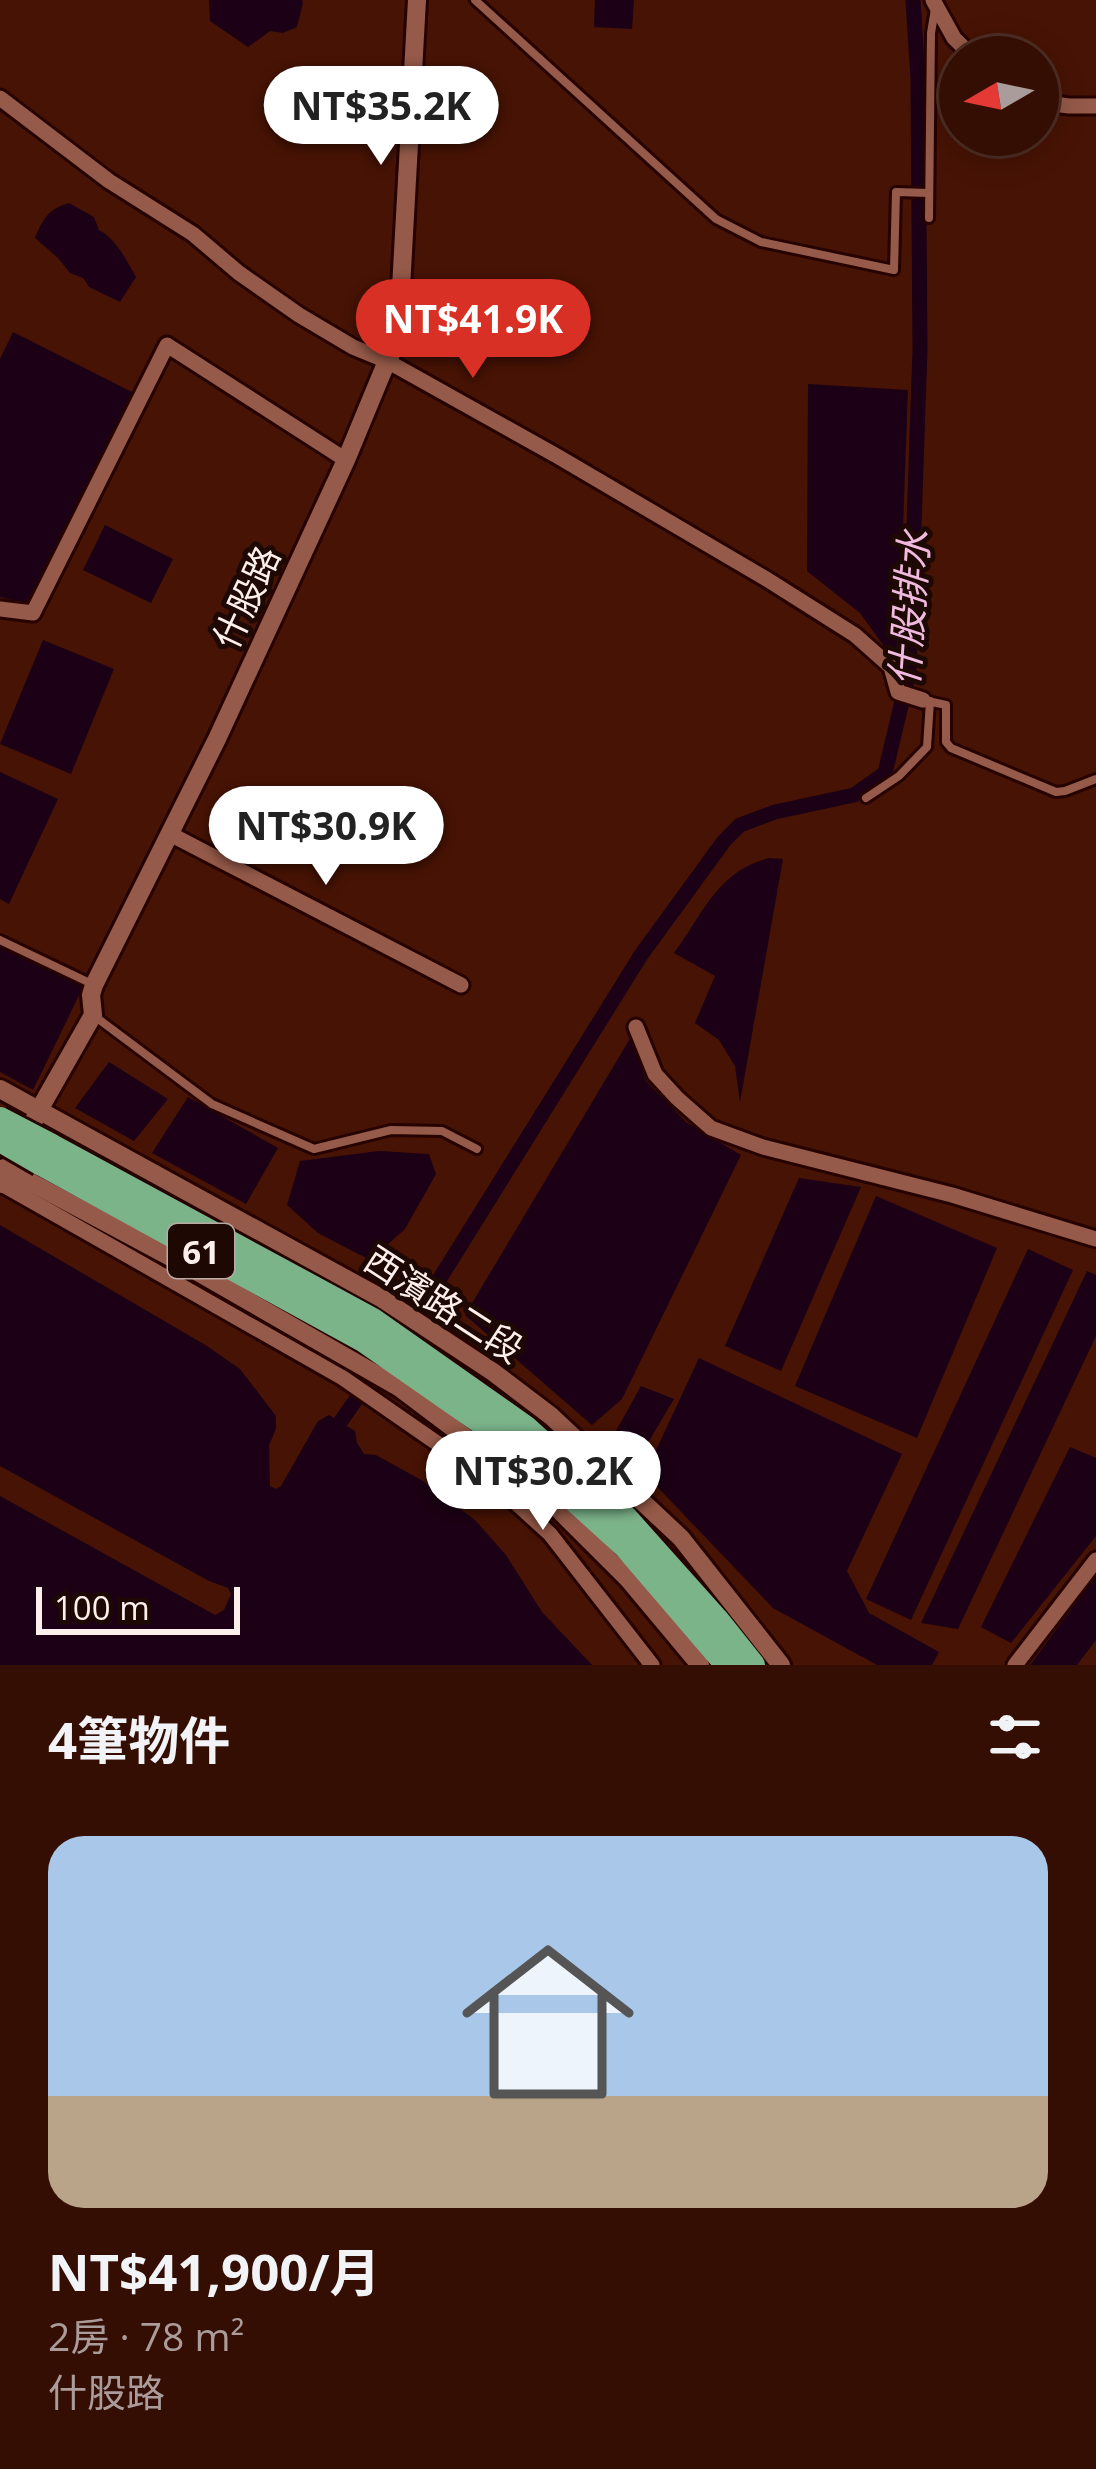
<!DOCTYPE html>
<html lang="zh-TW">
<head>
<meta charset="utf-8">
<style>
	:root { --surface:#350e03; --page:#401c12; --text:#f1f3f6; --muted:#aa9c9a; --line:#4f2e25; --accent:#d93025 }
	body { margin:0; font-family:"Open Sans","Noto Sans TC",sans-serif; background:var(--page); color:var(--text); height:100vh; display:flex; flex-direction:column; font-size:45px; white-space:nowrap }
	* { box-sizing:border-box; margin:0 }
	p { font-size:39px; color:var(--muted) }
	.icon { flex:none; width:66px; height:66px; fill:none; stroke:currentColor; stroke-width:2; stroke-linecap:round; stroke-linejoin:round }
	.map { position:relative; height:1665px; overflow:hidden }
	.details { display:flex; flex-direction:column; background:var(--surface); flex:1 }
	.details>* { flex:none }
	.needle { width:78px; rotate:261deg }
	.tools { position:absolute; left:939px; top:36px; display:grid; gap:24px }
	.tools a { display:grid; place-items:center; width:120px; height:120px; border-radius:50%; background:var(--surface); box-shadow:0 6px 30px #0003,0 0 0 3px var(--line); font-size:60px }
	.scale { position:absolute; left:36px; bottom:30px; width:204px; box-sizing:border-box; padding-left:12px; border:6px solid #fdefeb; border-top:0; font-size:33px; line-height:42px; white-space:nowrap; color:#fdefeb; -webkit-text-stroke:9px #1e0803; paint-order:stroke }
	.price { position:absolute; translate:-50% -102px; padding:0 27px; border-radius:42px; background:#fff; color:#222; font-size:39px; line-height:78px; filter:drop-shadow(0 3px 6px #0008) }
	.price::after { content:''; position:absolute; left:50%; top:72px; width:36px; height:27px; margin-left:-18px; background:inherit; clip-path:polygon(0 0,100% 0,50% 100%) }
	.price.active { background:var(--accent); color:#fff }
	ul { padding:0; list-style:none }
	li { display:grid; align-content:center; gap:24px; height:636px; padding:0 48px }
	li+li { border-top:3px solid var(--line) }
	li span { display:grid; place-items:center; height:372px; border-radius:36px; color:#555 }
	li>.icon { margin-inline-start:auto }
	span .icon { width:216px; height:216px; fill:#fffc; stroke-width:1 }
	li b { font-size:51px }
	h2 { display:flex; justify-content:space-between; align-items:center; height:144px; padding:0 48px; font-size:51px }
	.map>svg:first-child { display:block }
	.water { fill:#1c0015 }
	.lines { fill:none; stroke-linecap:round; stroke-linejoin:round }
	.canal { stroke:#1c0015; stroke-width:15 }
	.service-casing { stroke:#260200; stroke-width:14 }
	.minor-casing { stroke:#260200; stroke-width:21 }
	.tertiary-casing { stroke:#260200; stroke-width:24 }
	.trunk-casing { stroke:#260200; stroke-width:30 }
	.service { stroke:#955a49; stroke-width:8 }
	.minor { stroke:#955a49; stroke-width:15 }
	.tertiary { stroke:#955a49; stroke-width:18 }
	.trunk { stroke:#7cb48a; stroke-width:24 }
	.trunk-bridge-casing { stroke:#260200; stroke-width:30; stroke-linecap:butt }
	.trunk-bridge { stroke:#7cb48a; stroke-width:24 }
	.labels { text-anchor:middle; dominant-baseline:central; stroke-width:10; stroke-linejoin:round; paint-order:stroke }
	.shield { fill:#1e0803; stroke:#baaaa5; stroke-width:3 }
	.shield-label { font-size:33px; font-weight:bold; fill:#fdefeb }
	.street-label { font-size:36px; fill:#fdefeb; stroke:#1e0803 }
	.water-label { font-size:39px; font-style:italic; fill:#f0bae0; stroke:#1e0803 }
</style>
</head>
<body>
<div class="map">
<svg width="1096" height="1665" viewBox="0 0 1096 1665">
	<rect width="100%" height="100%" fill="#471304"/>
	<!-- water -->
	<g class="water">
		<path d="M209 0H302L303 3 297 27 283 33 270 31 248 47 210 21Z"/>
		<path d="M595 0H634L632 29 594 27Z"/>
		<path d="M69 203 94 217 99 230C116 239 126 259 136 277L120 302 89 287 83 278 70 273 58 258 35 238C43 219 48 209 69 203Z"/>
		<path d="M13 332 134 393 29 604 0 597V359Z"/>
		<path d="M808 384 908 390 898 666 860 613 807 571Z"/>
		<path d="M105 525 173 559 151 603 83 570Z"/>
		<path d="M43 640 114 669 71 774 0 744Z"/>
		<path d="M0 772 58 799 9 904 0 899Z"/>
		<path d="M769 858 783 859 740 1102 735 1066 719 1040 695 1023 715 976 674 953C703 914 717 871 769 858Z"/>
		<path d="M0 937 86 981 33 1090 0 1072Z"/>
		<path d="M631 1037 646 1081 686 1122 741 1155 622 1399 592 1425 465 1315Z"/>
		<path d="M109 1062 168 1099 134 1141 75 1108Z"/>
		<path d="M188 1097 278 1148 246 1204 152 1153Z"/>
		<path d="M379 1151 429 1154 436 1174 405 1229 370 1260 318 1233 287 1205 300 1161Z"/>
		<path d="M799 1178 861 1187 781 1371 725 1346Z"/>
		<path d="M876 1196 997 1248 917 1438 795 1386Z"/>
		<path d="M0 1225 207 1346 240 1369 276 1416V1429L269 1445 270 1486 276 1489 281 1486 318 1421 329 1415 355 1431 357 1443 364 1454 376 1455 423 1481 475 1520 506 1555 542 1612 592 1665H0V1496L215 1615 224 1610 231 1594 228 1588 209 1581 0 1466Z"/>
		<path d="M1028 1249 1073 1270 911 1620 866 1599Z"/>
		<path d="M1087 1271 1096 1275V1336L958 1629 921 1623Z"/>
		<path d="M699 1358 902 1454 847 1571 869 1613 939 1652 932 1665H877L773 1608 645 1474Z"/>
		<path d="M641 1386 674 1399 649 1441 630 1452 616 1431Z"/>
		<path d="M1070 1447 1096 1458V1536L1011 1643 981 1627Z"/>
		<path d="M1096 1576V1640L1077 1665H1030Z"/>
	</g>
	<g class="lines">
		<!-- canal -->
		<g class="canal">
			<path d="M395 1345 424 1304 641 955 724 841 740 825 775 812 854 795 885 773 909 672 920 349 918 79 913 0"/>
			<path d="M341 1421 381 1364"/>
		</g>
		<defs>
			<g id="service">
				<path d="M475 0 716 219 761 242 894 270 896 192 929 193"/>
				<path d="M929 218 931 33 935 9"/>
				<path d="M923 700 946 705V742L951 748 1056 792 1065 791 1096 779"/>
				<path d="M866 798 899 776 927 747 930 701"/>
				<path d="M0 940 92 984"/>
				<path d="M93 1015 212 1104 314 1149 391 1130 442 1131 477 1149"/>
			</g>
			<g id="minor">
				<path d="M933 0 954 38 973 57"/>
				<path d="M0 98 109 181 193 234 239 273 299 315 353 347 387 361 557 456 768 580 855 635 891 667 898 692 923 700"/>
				<path d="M1038 102 1069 106H1096"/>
				<path d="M0 609 33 613 167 345 346 460"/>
				<path d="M170 834 461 985"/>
				<path d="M636 1027 655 1074 677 1098 711 1128 763 1147 952 1195 1096 1239"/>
				<path d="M0 1183 343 1378 493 1482 550 1534 652 1665"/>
				<path d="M1015 1665 1096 1560"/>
			</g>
			<g id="tertiary">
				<path d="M0 1089 381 1298 493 1372 551 1416 681 1538 781 1665"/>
				<path d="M4 1168 189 1267 400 1388 551 1502 629 1580 700 1665"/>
				<path d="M3 1184 39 1110 93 1015 91 995 94 985 217 739 346 460 387 361 398 342 417 0"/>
			</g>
			<g id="trunk">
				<path d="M50 1145 373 1320 525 1427 626 1518 718 1621 753 1665"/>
				<path d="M40 1163 363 1340 515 1446 625 1546 727 1665"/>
			</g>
		</defs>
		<!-- service casing -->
		<use href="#service" class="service-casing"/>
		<!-- minor casing -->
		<use href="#minor" class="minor-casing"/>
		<!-- tertiary casing -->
		<use href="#tertiary" class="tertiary-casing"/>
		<!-- trunk casing -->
		<use href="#trunk" class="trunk-casing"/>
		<!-- service -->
		<use href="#service" class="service"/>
		<!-- minor -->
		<use href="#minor" class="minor"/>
		<!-- tertiary -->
		<use href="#tertiary" class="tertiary"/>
		<!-- trunk -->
		<use href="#trunk" class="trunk"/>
		<defs>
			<g id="trunk-bridge">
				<path d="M0 1119 50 1145"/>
				<path d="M0 1140 40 1163"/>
			</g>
		</defs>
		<!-- trunk-bridge casing -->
		<use href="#trunk-bridge" class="trunk-bridge-casing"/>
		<!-- trunk-bridge -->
		<use href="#trunk-bridge" class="trunk-bridge"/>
	</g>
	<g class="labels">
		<!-- shield labels -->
		<rect class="shield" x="168" y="1224" width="66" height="54" rx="9"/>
		<g class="shield-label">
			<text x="201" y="1251">61</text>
		</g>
		<!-- street labels -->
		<g class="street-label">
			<text transform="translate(246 597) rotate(-65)">什股路</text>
			<text transform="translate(444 1304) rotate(33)">西濱路二段</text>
		</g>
		<!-- water labels -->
		<g class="water-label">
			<text transform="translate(908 608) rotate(-86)">什股排水</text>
		</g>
	</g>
</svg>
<div class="tools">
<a><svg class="needle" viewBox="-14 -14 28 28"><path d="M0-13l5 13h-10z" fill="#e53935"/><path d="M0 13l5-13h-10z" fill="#aa9c9a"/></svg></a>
</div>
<div class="scale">100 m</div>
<b class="price" style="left:381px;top:168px">NT$35.2K</b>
<b class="price active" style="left:473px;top:381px">NT$41.9K</b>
<b class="price" style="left:326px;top:888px">NT$30.9K</b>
<b class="price" style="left:543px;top:1533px">NT$30.2K</b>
</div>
<section class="details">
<h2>4筆物件<svg class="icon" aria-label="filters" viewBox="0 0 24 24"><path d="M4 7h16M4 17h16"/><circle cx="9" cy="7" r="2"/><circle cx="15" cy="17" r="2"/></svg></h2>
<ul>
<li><span style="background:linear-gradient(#a9c7e8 70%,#b9a48a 0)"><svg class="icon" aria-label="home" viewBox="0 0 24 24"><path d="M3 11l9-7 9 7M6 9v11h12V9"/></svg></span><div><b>NT$41,900/月</b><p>2房 · 78 m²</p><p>什股路</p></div></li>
</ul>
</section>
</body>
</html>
